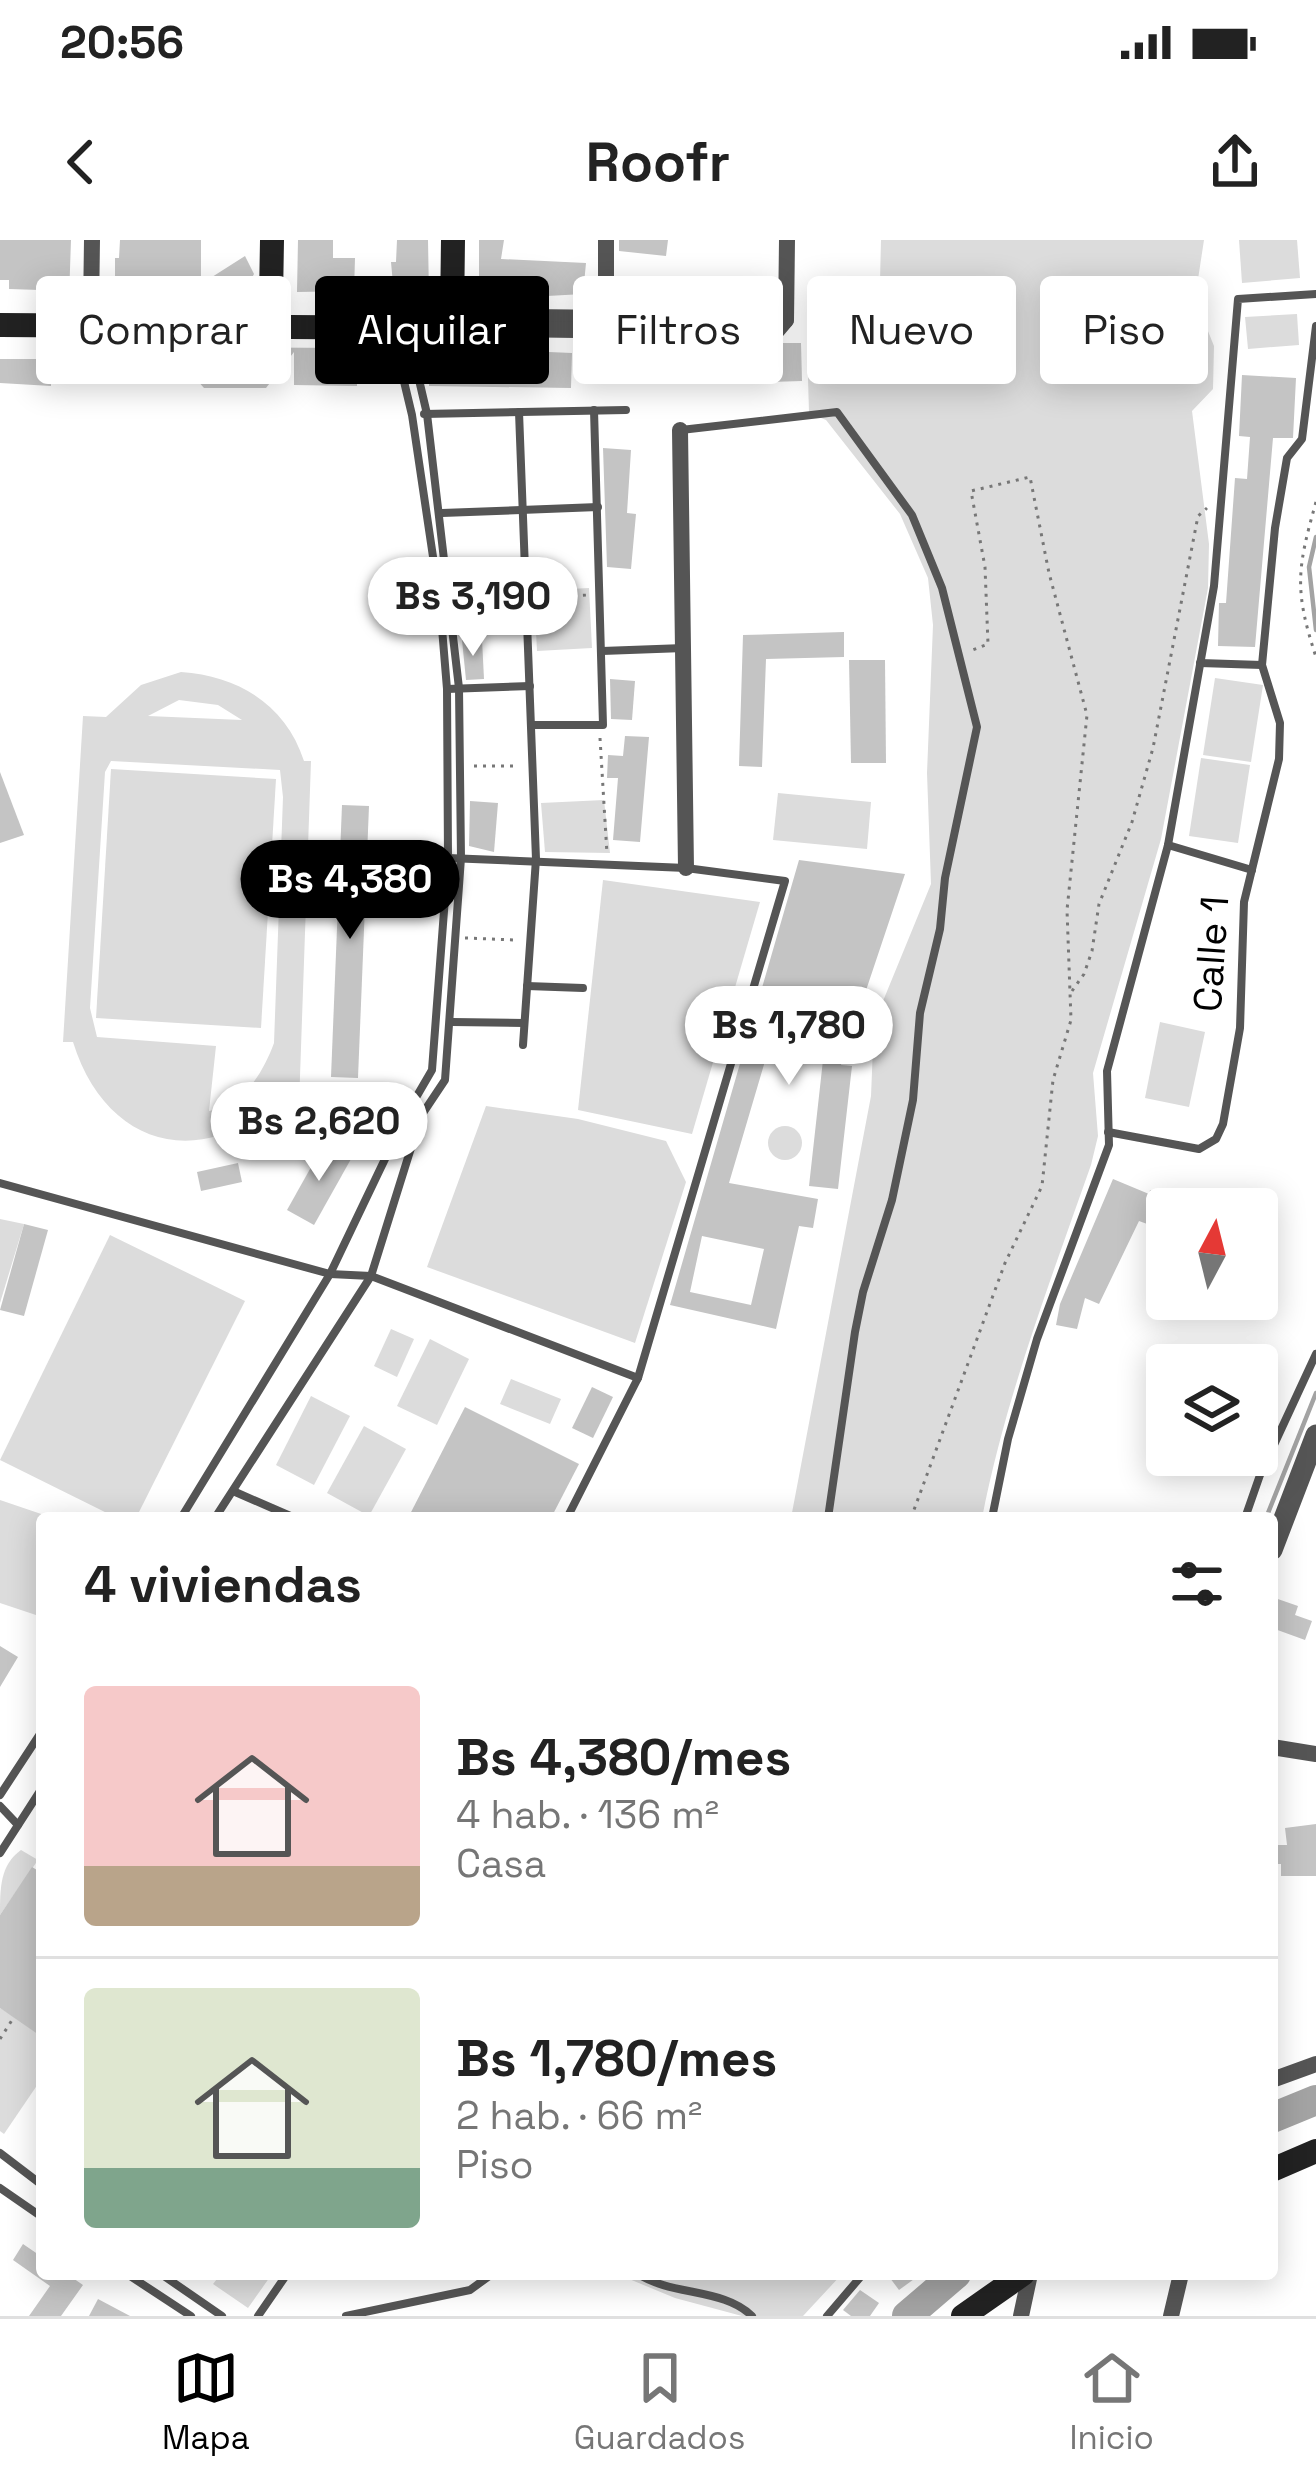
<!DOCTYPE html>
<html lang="es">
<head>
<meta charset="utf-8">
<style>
	:root { --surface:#fff; --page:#f6f6f6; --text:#222; --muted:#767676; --line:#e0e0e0; --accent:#000 }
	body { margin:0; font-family:"Space Grotesk",sans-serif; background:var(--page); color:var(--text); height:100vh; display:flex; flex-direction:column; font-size:45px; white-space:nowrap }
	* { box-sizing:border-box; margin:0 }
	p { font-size:39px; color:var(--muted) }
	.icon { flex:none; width:66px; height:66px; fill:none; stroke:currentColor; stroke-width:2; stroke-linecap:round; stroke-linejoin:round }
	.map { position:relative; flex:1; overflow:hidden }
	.sheet { position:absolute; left:36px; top:1272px; width:1242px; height:768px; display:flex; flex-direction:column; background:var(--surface); border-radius:12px; box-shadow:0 6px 30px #0003 }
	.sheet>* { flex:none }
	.guide { position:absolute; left:36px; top:36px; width:1245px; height:108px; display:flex; gap:24px }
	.needle { width:78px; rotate:7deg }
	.buttons { position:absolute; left:1146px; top:948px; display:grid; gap:24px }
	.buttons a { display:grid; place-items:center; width:132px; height:132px; border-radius:12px; background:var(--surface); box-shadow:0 6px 30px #0003; font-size:60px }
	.price { position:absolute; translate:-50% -102px; padding:0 27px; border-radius:42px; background:#fff; color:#222; font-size:39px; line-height:78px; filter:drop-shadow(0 3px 6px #0008) }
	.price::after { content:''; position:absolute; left:50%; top:72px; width:36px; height:27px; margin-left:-18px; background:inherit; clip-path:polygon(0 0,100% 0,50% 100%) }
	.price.on { background:var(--accent); color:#fff }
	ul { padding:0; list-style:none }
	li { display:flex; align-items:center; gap:36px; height:300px; padding:0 48px }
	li+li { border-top:3px solid var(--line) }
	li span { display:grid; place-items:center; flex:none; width:336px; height:240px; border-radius:12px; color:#555 }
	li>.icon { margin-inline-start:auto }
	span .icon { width:144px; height:144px; fill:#fffc; stroke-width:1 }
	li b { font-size:51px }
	h2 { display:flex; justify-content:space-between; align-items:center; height:144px; padding:0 48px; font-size:51px }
	.pill { padding:0 42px; border-radius:12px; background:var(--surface); box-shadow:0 6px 30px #0003; font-size:42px; line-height:108px }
	.pill.on { background:var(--accent); color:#fff }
	.status { display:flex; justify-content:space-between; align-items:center; height:84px; padding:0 60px; background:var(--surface); direction:ltr }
	.status svg { height:33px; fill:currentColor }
	header { display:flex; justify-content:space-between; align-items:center; height:156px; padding:0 48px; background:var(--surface); font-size:54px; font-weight:800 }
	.tabs { display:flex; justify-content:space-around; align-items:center; height:168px; border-top:3px solid var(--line); background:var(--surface); font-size:33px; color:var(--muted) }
	.tabs a { display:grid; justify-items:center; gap:6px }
	.tabs .on { color:var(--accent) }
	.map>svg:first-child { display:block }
	.green { fill:#dcdcdc; fill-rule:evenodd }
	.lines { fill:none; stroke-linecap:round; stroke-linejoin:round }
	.stream { stroke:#a3a3a3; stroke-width:4.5 }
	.river { stroke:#a3a3a3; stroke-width:30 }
	.building { fill:#c4c4c4; fill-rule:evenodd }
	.path { stroke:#777; stroke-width:3; stroke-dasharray:3 6; stroke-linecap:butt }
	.service { stroke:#555; stroke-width:8 }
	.minor { stroke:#555; stroke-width:16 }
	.tertiary { stroke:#555; stroke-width:21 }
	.secondary { stroke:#222; stroke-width:24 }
	.labels { text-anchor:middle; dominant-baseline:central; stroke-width:10; stroke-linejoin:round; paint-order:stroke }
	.street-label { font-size:39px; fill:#000; stroke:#fff }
</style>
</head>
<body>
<div class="status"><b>20:56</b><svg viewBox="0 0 49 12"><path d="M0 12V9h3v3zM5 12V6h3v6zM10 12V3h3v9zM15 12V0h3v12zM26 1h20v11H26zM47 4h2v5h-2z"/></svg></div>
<header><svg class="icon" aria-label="back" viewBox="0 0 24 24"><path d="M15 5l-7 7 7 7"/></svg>Roofr<svg class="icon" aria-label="share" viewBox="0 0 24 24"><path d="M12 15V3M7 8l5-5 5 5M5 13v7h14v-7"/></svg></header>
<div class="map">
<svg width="1316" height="2076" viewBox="0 0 1316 2076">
	<rect width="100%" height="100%" fill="#fff"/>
	<!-- green -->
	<g class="green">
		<path d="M881 0H1204L1195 59 1214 106 1213 149 1192 171 1209 304 1208 348 1161 599 1093 833 1098 896 1091 925C1050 1042 1006 1156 982 1278H791L871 856 874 783 931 644 927 533 933 385 928 338 900 274 826 180 809 173 807 103 879 84Z"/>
		<path d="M1239 0H1297L1300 38 1242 43Z"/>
		<path d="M1297 74 1299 105 1248 109 1245 77Z"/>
		<path d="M589 348 592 408 537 411 534 351Z"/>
		<path d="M181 432C239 436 286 465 304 521H311L299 865 275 864C193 932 104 902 73 802H63L83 476 106 477 141 445ZM179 460 218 465 242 480 148 476ZM111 521 280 530 283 557 274 803C263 833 243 866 209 871L216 806 97 797 90 768 105 532Z"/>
		<path d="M1215 438 1263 445 1251 522 1203 515Z"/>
		<path d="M1201 518 1250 525 1238 603 1189 596Z"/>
		<path d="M111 529 276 539 261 788 96 778Z"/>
		<path d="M778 553 871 562 867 609 773 600Z"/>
		<path d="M604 560 610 613 545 612 541 563Z"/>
		<path d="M603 640 760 662 692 894 578 870Z"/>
		<path d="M1160 782 1205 792 1189 867 1145 858Z"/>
		<path d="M486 866 578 879 666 901 686 942 635 1103 427 1027Z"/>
		<circle cx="785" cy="903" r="17"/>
		<path d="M0 979 24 984 0 1063Z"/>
		<path d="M110 995 245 1061 136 1278H117L0 1220Z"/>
		<path d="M391 1089 414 1099 397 1137 374 1126Z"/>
		<path d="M430 1099 469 1119 437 1185 397 1166Z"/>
		<path d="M511 1139 561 1159 550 1184 500 1164Z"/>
		<path d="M311 1156 350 1176 314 1245 276 1225Z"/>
		<path d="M364 1186 406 1209 369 1276 327 1253Z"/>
		<path d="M0 1260 53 1278H42V1377L0 1363Z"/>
		<path d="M21 1610 38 1620 0 1675C0 1648 0 1625 21 1610Z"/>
		<path d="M0 1768 42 1793V1838L4 1894 0 1891Z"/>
		<path d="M221 2034H272L248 2068 213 2044Z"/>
		<path d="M617 2034H842L803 2076H742L675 2058Z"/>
	</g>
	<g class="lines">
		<!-- stream -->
		<g class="stream">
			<path d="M1316 297 1309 327 1316 390"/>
			<path d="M1266 1278 1316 1153"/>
		</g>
		<!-- river -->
		<g class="river">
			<path d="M1272 1878 1316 1860"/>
			<path d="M907 2076 956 2034"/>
		</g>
	</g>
	<!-- building -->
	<g class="building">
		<path d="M0 0H71L69 58H40V50L9 49V40H0Z"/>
		<path d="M120 0H201V44L245 16 254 34 243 54 211 56 201 49 115 48V18H119Z"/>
		<path d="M298 0H333V18H355L354 51 297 52Z"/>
		<path d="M397 0H428L429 55H394L391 22H396Z"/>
		<path d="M479 0H504L501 19 586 23 583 54 547 56V50L479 46Z"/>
		<path d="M619 0H668L666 16 619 11Z"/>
		<path d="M782 103H801L802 141 735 143 734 105Z"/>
		<path d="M190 107 357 108V146L294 145V112L266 148H204L190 132Z"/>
		<path d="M429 107 572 113 571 148 429 146Z"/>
		<path d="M0 119H51V146L0 143Z"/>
		<path d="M1242 135 1296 138 1293 198H1273L1255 407 1218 406 1219 363H1226L1235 238 1247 239 1250 197 1239 196Z"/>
		<path d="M603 208 631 210 627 273 636 274 631 329 607 327Z"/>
		<path d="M844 392V417L766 419 762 527 739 526 743 395Z"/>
		<path d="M482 399 484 439 466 440 462 400Z"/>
		<path d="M849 420H885L886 523H851Z"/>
		<path d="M610 439 635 441 632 480 611 479Z"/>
		<path d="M625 496 649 497 640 602 613 600 618 538H607L608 515 623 516Z"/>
		<path d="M0 532 24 595 0 603Z"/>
		<path d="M470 561 498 563 494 612 469 606Z"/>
		<path d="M342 565 369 566 358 838 331 837Z"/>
		<path d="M799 620 905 634 841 825 852 826 838 949 809 946 823 820 768 811 729 943 818 959 813 988 799 986 776 1089 670 1065ZM702 996 764 1009 751 1065 690 1052Z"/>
		<path d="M324 904 351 919 314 985 287 970Z"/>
		<path d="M238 923 242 942 201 951 197 932Z"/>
		<path d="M1113 939 1149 954 1150 950 1169 957 1158 988 1139 981 1099 1064 1085 1058 1077 1089 1056 1085 1060 1064Z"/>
		<path d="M24 984 48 990 24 1076 0 1070Z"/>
		<path d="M592 1147 613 1157 593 1198 572 1188Z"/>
		<path d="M465 1167 579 1224 551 1278H408Z"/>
		<path d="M1272 1357 1298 1366 1295 1375 1312 1381 1305 1400 1272 1388Z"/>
		<path d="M0 1406 18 1417 0 1447Z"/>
		<path d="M1316 1584V1636H1281V1624H1274V1605H1287L1285 1588Z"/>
		<path d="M32 1627 42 1633V1797L0 1768V1675Z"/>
		<path d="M23 2004 42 2017V2034H67L83 2045 61 2076H29L50 2046 13 2020Z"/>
		<path d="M887 2034H921L899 2050Z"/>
		<path d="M860 2050 879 2063 870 2076H851L843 2070Z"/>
		<path d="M98 2059 130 2076H89Z"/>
	</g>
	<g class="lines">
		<!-- path -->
		<g class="path">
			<path d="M1316 262C1297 329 1294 350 1316 417"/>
			<path d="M538 358 588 355"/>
			<path d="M600 498 607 614"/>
			<path d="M474 526H518"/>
			<path d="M465 698 516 700"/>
			<path d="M1072 751 1084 734 1092 711 1099 664 1132 582 1153 508 1198 276 1207 268"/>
			<path d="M911 1278 1005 1023 1042 946 1053 840 1071 780 1067 670 1087 475 1049 333 1030 237 971 251 985 327 988 404 970 411"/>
			<path d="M0 1799 14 1777"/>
		</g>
		<!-- service -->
		<g class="service">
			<path d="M519 172 536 619 523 805"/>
			<path d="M424 174 626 170"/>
			<path d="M681 190 837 172 912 275 942 348 977 487 945 638 940 689 920 773 913 860 892 960 863 1052 855 1092 828 1278"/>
			<path d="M442 273 598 267"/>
			<path d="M448 364 524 359"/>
			<path d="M602 411 684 408"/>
			<path d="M1200 423 1262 425"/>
			<path d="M447 449 530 446"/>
			<path d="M532 485H603L594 170"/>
			<path d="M1168 605 1252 630"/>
			<path d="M448 618 686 628 785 641 638 1138 567 1278"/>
			<path d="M527 746 583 748"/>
			<path d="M452 782 524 783"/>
			<path d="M1108 892 1199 909 1216 899 1223 884 1240 788 1244 662 1279 519 1280 483 1262 425 1275 288 1287 218 1302 199 1316 86"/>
			<path d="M0 943 330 1034 371 1036 638 1138"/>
			<path d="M233 1251 295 1278"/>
			<path d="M181 1278 330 1034 407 873 432 830 448 618 447 449 440 364 412 175 401 129 406 118 404 91"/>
			<path d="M215 1278 371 1036 421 876 445 840 461 618 459 448 427 174 416 127 406 118"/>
			<path d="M992 1278 1008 1199 1037 1099 1109 905 1107 831 1168 605 1214 346 1238 59 1316 54"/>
			<path d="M1245 1278 1260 1235 1316 1114"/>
			<path d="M0 1555 42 1491"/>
			<path d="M0 1566 18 1585"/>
			<path d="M0 1613 42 1548"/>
			<path d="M0 1913 42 1945"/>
			<path d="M0 1948 42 1977"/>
			<path d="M127 2034 191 2076"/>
			<path d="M161 2034 222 2076"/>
			<path d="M638 2034C672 2056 724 2048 752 2076"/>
			<path d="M258 2076 287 2034"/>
			<path d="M346 2076 470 2050 492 2034"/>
			<path d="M827 2076 863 2034"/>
		</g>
		<!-- minor -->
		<g class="minor">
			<path d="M91 70 92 0"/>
			<path d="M452 76 786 80"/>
			<path d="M606 83V0"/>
			<path d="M435 88 775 93 786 80 787 0"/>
			<path d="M680 190 686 628"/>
			<path d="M1272 1507 1316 1514"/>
			<path d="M1272 1840 1316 1824"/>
			<path d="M1021 2076 1030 2034"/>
			<path d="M1171 2076 1181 2034"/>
		</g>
		<!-- tertiary -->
		<path class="tertiary" d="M1272 1310 1316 1195"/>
		<!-- secondary -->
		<g class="secondary">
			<path d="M271 58 272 0"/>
			<path d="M452 76 453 0"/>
			<path d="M0 85 434 88 452 76"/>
			<path d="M1272 1930 1316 1911"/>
			<path d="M963 2076 1023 2034"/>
		</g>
	</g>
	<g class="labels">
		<!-- street labels -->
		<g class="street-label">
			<text transform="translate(1211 714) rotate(-86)">Calle 1</text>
		</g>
	</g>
</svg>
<div class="buttons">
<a><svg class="needle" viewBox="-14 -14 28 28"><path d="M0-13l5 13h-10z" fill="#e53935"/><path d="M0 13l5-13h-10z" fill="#767676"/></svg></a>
<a><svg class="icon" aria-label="layers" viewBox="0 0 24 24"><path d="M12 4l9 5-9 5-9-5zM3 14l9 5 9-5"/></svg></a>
</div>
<b class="price" style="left:473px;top:419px">Bs 3,190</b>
<b class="price on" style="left:350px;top:702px">Bs 4,380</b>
<b class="price" style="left:789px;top:848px">Bs 1,780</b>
<b class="price" style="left:319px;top:944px">Bs 2,620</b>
<div class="guide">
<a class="pill">Comprar</a>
<a class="pill on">Alquilar</a>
<a class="pill">Filtros</a>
<a class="pill">Nuevo</a>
<a class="pill">Piso</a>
</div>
<section class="sheet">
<h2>4 viviendas<svg class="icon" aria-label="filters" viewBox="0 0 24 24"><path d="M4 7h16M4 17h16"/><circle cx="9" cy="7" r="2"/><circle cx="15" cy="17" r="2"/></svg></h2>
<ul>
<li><span style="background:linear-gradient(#f6c9c9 75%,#b9a48a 0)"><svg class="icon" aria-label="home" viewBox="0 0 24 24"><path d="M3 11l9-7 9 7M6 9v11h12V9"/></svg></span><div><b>Bs 4,380/mes</b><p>4 hab. · 136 m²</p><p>Casa</p></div></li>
<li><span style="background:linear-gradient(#dfe7d0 75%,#7fa58c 0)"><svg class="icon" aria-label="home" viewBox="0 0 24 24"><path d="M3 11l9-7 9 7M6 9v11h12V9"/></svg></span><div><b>Bs 1,780/mes</b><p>2 hab. · 66 m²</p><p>Piso</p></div></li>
</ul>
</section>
</div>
<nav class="tabs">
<a class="on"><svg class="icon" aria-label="map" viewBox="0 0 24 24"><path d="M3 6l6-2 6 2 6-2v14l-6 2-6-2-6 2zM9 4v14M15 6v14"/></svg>Mapa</a>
<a><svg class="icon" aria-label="saved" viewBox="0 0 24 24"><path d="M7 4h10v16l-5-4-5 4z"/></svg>Guardados</a>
<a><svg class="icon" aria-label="home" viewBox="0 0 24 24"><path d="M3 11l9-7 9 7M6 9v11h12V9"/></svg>Inicio</a>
</nav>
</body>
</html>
